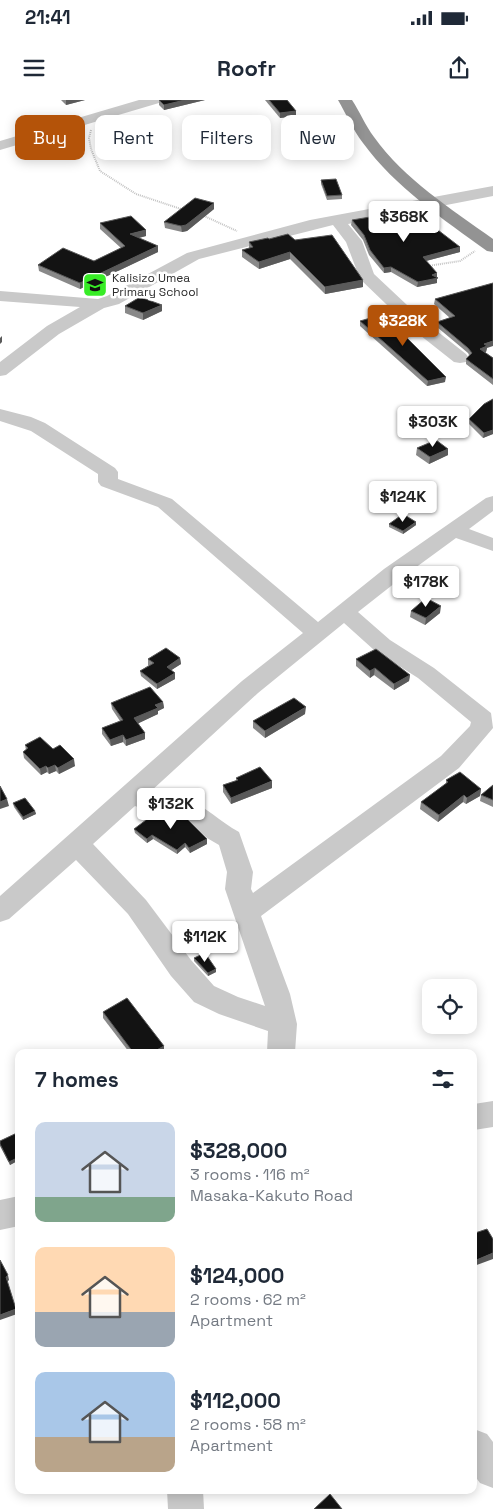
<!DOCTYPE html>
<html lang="en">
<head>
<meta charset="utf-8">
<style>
	:root { --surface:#fff; --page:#f2f2f3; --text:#1f2937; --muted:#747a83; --accent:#b45309 }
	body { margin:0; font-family:"Space Grotesk",sans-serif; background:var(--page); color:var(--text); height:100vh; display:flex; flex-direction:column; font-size:19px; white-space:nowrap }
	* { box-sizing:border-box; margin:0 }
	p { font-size:16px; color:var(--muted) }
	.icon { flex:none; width:28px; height:28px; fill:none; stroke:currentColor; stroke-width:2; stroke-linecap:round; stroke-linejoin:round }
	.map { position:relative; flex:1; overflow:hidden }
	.drawer { position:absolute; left:15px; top:949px; width:462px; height:445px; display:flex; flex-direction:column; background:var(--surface); border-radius:10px; box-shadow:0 2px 12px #0003 }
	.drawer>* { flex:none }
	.top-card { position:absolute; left:15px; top:15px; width:464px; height:45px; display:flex; gap:10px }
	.buttons { position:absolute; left:422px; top:879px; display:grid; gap:10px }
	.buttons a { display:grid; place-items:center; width:55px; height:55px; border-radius:10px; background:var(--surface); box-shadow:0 2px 12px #0003; font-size:25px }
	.price { position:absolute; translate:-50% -42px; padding:0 11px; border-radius:5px; background:#fff; color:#222; font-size:16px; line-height:32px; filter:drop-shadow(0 1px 2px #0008) }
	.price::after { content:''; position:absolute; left:50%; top:30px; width:15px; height:11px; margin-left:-8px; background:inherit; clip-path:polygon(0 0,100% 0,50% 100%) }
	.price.current { background:var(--accent); color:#fff }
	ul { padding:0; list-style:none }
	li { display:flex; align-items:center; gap:15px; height:125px; padding:0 20px }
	li span { display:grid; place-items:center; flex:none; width:140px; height:100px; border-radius:10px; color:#555 }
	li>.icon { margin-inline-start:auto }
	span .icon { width:60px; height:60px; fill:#fffc; stroke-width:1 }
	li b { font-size:21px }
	h2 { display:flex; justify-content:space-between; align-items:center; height:60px; padding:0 20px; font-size:21px }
	.tag { padding:0 18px; border-radius:10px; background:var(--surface); box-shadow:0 2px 12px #0003; font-size:18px; line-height:45px }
	.tag.current { background:var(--accent); color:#fff }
	.status { display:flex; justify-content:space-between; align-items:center; height:35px; padding:0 25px; background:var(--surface); direction:ltr }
	.status svg { height:14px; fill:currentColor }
	header { display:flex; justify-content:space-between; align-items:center; height:65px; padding:0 20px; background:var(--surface); font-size:22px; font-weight:700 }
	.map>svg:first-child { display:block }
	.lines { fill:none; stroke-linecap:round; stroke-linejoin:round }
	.path { stroke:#c3c3c3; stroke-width:2; stroke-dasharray:1 1; stroke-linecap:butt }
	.minor { fill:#c9c9c9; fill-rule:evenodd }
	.highway { fill:#939393; fill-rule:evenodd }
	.wall { fill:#898989 }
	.shaded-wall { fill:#5a5a5a }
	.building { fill:#131313; stroke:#5a5a5a }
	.labels { text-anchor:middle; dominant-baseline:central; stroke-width:5; stroke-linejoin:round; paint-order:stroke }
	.far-poi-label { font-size:12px; fill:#2c2c2c; stroke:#fff; text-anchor:start }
</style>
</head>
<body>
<div class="status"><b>21:41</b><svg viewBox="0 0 49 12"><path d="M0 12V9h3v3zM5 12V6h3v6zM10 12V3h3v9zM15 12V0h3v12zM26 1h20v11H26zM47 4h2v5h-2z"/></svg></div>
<header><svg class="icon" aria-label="menu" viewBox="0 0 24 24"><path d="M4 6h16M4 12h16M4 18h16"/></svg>Roofr<svg class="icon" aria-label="share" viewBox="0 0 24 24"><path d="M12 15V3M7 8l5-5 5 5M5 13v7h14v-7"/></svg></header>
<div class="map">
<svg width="493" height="1409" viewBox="0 0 493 1409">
	<rect width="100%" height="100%" fill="#fff"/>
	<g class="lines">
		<!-- path -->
		<g class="path">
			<path d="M91 30 89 38 91 49 100 71 136 94 184 110"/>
			<path d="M202 115 237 131"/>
			<path d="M428 166 460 161 475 151"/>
		</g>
		<!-- minor -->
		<g class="minor">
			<path d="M139 0H161L159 3 0 50V41Z"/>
			<path d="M493 86V96L348 124 362 141 374 174 423 220 466 254 469 258 466 262 460 263 454 262 411 228 360 179 346 142 333 125 199 159 119 204 104 208 59 234 6 275 0 276V262L47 226 80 207 0 201V191L98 199 107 196 187 153 310 120Z"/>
			<path d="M0 309 31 317 45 323 115 368 118 372V379L172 399 318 522 384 469 486 398 493 396V411L469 429 493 438V451L456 438 400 479 358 512 390 540 434 568 491 613 493 628 459 668 261 816 290 894 297 924 295 952H267L268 931 219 914 194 902 171 876 128 814 76 760 9 819 0 822V796L242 581 303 533 158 407 101 386 98 382V374L31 331 0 321ZM344 523 374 550 418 578 471 622 470 626 441 656 253 793 251 789 253 772 239 732C220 722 206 706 185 698 174 694 162 697 150 692L258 593ZM135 706 155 713 173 714 188 722 207 738 219 745 227 772 225 789 265 906 238 897 214 886 191 860 146 800 93 744Z"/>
			<path d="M493 1001V1027L474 1030V1004Z"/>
			<path d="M19 1096V1126L0 1130V1100Z"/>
			<path d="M474 1329 487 1334 493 1342V1388L480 1383 474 1375Z"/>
			<path d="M167 1390H203L204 1409H168Z"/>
		</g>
		<!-- highway -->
		<path class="highway" d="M338 0H352C360 12 365 25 374 37 404 79 451 109 493 139V152L487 151C443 119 395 87 363 43 353 30 346 14 338 0Z"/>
	</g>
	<!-- wall -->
	<g class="wall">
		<path d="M61 0H85L66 5Z"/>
		<path d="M159 0H205L164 10 159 5Z"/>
		<path d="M265 0H287L296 11V16L280 18Z"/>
		<path d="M321 80 342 95V99L327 100 321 84Z"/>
		<path d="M214 103V109L187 131 182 132 165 128 164 122Z"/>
		<path d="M352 120 460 147V152L426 161 437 178V183L417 187 391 172 384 173 369 155 363 140 351 125Z"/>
		<path d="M100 123 146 136 139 138 158 152 80 189 39 171 38 165 94 161 121 148 100 129Z"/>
		<path d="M269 139 295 140 363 180V187L325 194 290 159 259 169 242 157V150L249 148V142Z"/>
		<path d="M493 183 487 248 486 252H485L493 258V285L466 264V259L469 255 468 253 437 227V222L450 218 434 204 435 199Z"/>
		<path d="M125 206 162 211 143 220 125 213Z"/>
		<path d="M360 221 445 282 427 286 360 226Z"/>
		<path d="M493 299V334L483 338 468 323 469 319Z"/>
		<path d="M417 348 448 349V355L429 364 416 355Z"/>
		<path d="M389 424 416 425 403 434 389 427Z"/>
		<path d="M411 511 440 513 425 525 410 517Z"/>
		<path d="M180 558 181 564 171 570 175 579 157 589 141 576 140 571 149 565H148V559Z"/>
		<path d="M356 559 410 575 409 581 394 590 374 575 370 578 356 566Z"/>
		<path d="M163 602 164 608 158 611V614L138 623 145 633V639L126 646 123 642 111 646 102 634V628L120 621 112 609 111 603Z"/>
		<path d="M305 614 265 638 253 628V621Z"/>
		<path d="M25 645 53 649 75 666 59 674 56 671 49 674 47 672 41 675 24 658 23 652 26 650Z"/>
		<path d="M236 678 272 688 231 704 223 692V685L236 681Z"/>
		<path d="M446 680 481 689 480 696 466 704 463 702 438 722 420 709 421 702 446 684Z"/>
		<path d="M493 685V707L480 701 481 695Z"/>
		<path d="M13 703 35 711 36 714 23 720 14 707Z"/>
		<path d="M152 719 207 739V744L190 753 185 747 177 754 153 739 147 743 135 733 134 729Z"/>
		<path d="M194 858 216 872 208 876 194 861Z"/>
		<path d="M103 912 164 946V952H129L103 918Z"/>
		<path d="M19 1032V1060L10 1065 0 1046V1041Z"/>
	</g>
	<!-- shaded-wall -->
	<g class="shaded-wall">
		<path d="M66 0H85L66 5Z"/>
		<path d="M185 0H205L164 10V5Z"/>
		<path d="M296 11V16L280 18V13Z"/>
		<path d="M214 103V109L187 131 182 132 181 126Z"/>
		<path d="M146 130V136L130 140V134Z"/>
		<path d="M158 146V152L80 189V183Z"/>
		<path d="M460 147V152L422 162 423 157Z"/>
		<path d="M290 152V159L259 169V162Z"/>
		<path d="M391 167V172L384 173V168Z"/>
		<path d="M437 173V183L417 187 418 182Z"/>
		<path d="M363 180V187L325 194V187Z"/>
		<path d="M162 205V211L143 220V213Z"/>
		<path d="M2 236V242L0 244V238Z"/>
		<path d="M493 241V246L487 248 486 252 480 254V249L484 244Z"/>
		<path d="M446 277 445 282 427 286 428 281Z"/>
		<path d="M493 330V334L483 338 484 333Z"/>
		<path d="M448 349V355L429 364 430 357Z"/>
		<path d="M416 422V425L403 434V431Z"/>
		<path d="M441 506 440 513 425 525 426 518Z"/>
		<path d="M180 558 181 564 167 573V567Z"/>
		<path d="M375 568 374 575 370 578V571Z"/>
		<path d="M175 573V579L157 589V584Z"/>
		<path d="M410 575 409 581 394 590V584Z"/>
		<path d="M163 602 164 608 158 611V614L135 625 134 618 155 605Z"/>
		<path d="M306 607 305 614 265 638V631Z"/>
		<path d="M145 633V639L126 646V640Z"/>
		<path d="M123 635V642L111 646 110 640Z"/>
		<path d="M74 659 75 666 59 674 58 668Z"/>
		<path d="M55 665 56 671 49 674 48 668Z"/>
		<path d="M46 666 47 672 41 675 40 669Z"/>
		<path d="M272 681V688L231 704V698Z"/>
		<path d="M481 689 480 696 466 704 467 698Z"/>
		<path d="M464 695 463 702 438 722 439 715Z"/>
		<path d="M7 699 9 706 0 709V702Z"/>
		<path d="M35 711 36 714 23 720V717Z"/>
		<path d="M152 735 153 739 147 743V739Z"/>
		<path d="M207 739V744L190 753 189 748Z"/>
		<path d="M185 743V747L177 754V750Z"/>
		<path d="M216 869V872L208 876V873Z"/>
		<path d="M164 946V952H153Z"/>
		<path d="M19 1057V1060L10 1065 9 1062Z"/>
		<path d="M493 1153V1159L474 1166V1161Z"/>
		<path d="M8 1175 9 1180 7 1182 6 1177Z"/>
		<path d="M16 1209 17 1214 0 1220V1215Z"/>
	</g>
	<!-- building -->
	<g class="building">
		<path d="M159 0H185L164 5Z"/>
		<path d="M269 0H287L296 11 280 13Z"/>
		<path d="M336 79 342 95 327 96 321 80Z"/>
		<path d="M195 98 214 103 186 125 181 126 164 122Z"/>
		<path d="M412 110 460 147 423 157 437 173 432 175 438 178 418 182 391 167 384 168 370 150 364 135 352 120Z"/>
		<path d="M131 116 146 130 130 134 158 146 80 183 38 165 63 148 94 161 125 146 100 123Z"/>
		<path d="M288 134 295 140 332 135 363 180 325 187 290 152 259 162 242 150 253 147 249 142 268 138 269 139Z"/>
		<path d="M493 183V241L484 244 487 246 480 249 493 258V279L466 259 472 253 468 248 437 222 455 216 435 199Z"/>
		<path d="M140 197 162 205 143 213 125 206Z"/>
		<path d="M381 215 394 225 446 277 428 281 360 221Z"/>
		<path d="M493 299V330L484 333 469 319 484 304Z"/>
		<path d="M436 340 448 349 430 357 417 348Z"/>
		<path d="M403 414 416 422 403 431 389 424Z"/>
		<path d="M426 498 441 506 426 518 411 511Z"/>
		<path d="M166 548 180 558 167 567 175 573 157 584 140 571 154 563 148 559Z"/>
		<path d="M376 549 410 575 394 584 375 568 370 571 356 559Z"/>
		<path d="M150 587 163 602 155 605 158 608 134 618 145 633 126 640 123 635 110 640 102 628 123 620 111 603Z"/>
		<path d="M294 598 306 607 265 631 253 621Z"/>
		<path d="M40 637 53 649 60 645 74 659 58 668 55 665 48 668 46 666 40 669 23 652 28 648 25 645Z"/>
		<path d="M260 667 272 681 231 698 223 685 238 680 236 678Z"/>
		<path d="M460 672 481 689 467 698 464 695 439 715 421 702 448 682 446 680Z"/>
		<path d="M493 685V700L481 695Z"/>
		<path d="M0 686 7 699 0 702Z"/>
		<path d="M25 698 35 711 23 717 13 703Z"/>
		<path d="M163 711H172L187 719 207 739 189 748 185 743 177 750 152 735 147 739 134 729 150 717 152 719Z"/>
		<path d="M205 853 216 869 208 873 194 858Z"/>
		<path d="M127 898 164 946 153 952H133L103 912Z"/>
		<path d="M19 1032V1057L9 1062 0 1044V1041Z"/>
		<path d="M487 1129 493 1139V1153L474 1161V1131L475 1133Z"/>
		<path d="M0 1160 8 1175 6 1177 16 1209 0 1215Z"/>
		<path d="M330 1394 342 1409H314Z"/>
	</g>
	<!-- icons -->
	<defs>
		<symbol id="school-square" viewBox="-11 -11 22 22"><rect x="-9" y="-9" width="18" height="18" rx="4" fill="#37ec26" stroke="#fff"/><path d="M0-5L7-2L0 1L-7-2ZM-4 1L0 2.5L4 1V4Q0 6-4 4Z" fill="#111"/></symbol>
	</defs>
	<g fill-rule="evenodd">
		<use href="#school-square" x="81" y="171" width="28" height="28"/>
	</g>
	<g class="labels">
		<!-- far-poi labels -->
		<g class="far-poi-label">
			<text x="112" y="178">Kalisizo Umea<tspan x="112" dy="14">Primary School</tspan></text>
		</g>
	</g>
</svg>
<div class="buttons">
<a><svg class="icon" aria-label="locate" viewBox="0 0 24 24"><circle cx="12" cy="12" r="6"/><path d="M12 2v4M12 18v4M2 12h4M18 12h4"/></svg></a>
</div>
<b class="price" style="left:404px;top:143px">$368K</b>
<b class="price current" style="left:403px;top:247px">$328K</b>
<b class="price" style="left:433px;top:348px">$303K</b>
<b class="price" style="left:403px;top:423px">$124K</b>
<b class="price" style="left:426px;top:508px">$178K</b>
<b class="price" style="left:171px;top:730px">$132K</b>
<b class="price" style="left:205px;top:863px">$112K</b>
<div class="top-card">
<a class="tag current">Buy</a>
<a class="tag">Rent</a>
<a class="tag">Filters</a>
<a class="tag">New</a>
</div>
<section class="drawer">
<h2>7 homes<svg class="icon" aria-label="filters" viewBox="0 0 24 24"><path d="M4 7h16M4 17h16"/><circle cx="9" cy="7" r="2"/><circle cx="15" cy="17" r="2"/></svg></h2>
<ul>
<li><span style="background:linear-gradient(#c9d6e8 75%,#7fa58c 0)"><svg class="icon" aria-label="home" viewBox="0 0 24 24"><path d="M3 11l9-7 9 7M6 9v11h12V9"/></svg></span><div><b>$328,000</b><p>3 rooms · 116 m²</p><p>Masaka-Kakuto Road</p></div></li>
<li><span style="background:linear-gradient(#ffd9b3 65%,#9aa5b1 0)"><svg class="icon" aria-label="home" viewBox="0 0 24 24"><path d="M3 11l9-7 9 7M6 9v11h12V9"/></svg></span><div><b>$124,000</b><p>2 rooms · 62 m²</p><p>Apartment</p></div></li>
<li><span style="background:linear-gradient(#a9c7e8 65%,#b9a48a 0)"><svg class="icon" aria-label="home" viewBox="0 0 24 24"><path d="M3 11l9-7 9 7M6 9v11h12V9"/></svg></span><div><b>$112,000</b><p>2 rooms · 58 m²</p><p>Apartment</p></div></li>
</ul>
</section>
</div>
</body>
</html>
